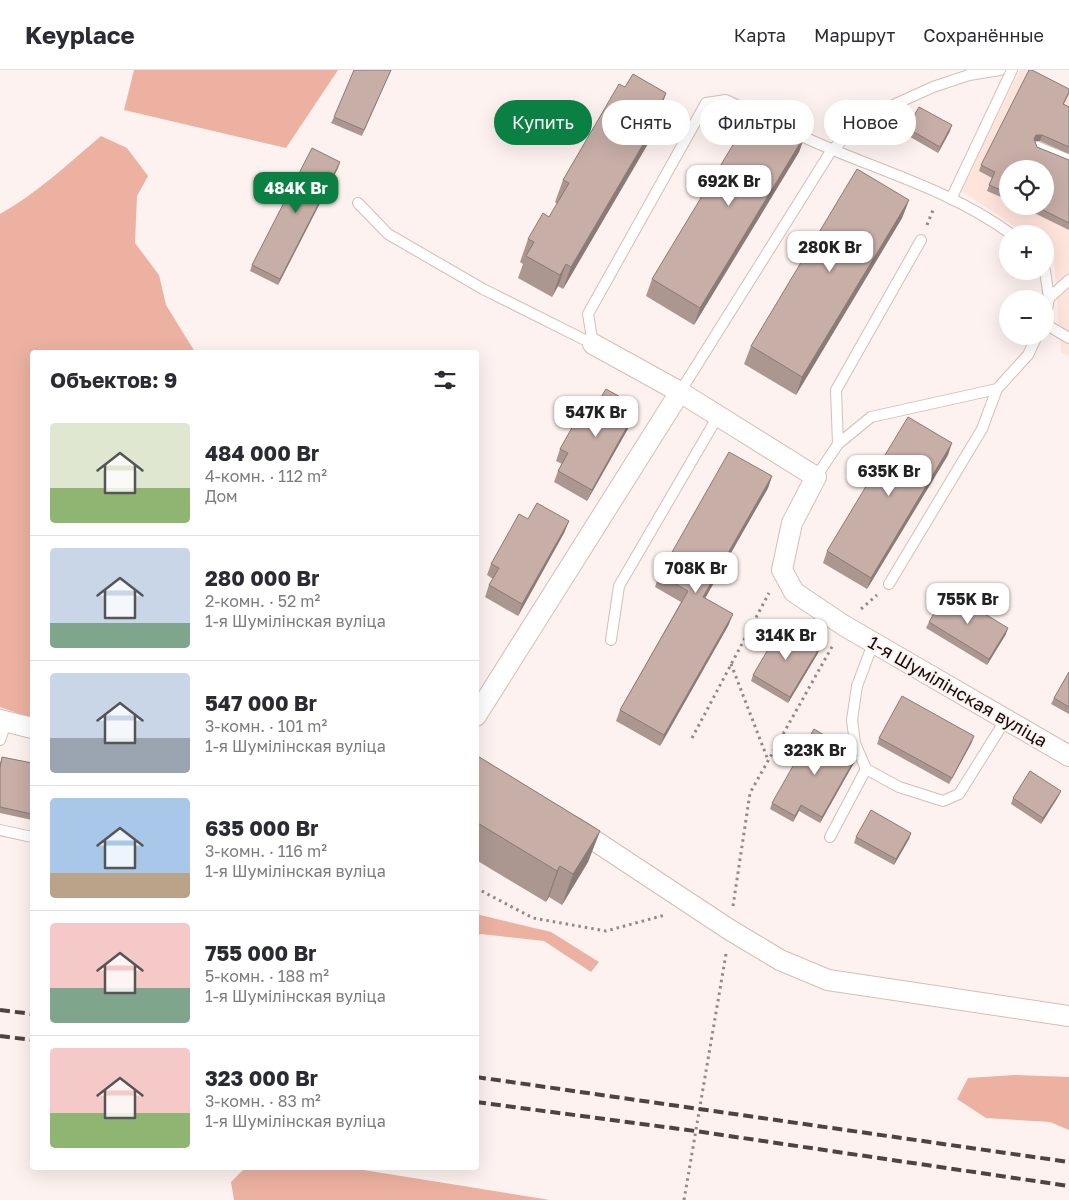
<!DOCTYPE html>
<html lang="ru">
<head>
<meta charset="utf-8">
<style>
	:root { --surface:#fff; --page:#f2f2f3; --text:#2b2b33; --muted:#7c7c81; --line:#e1e1e2; --accent:#0b8043 }
	body { margin:0; font-family:"Golos Text",sans-serif; background:var(--page); color:var(--text); height:100vh; display:flex; flex-direction:column; font-size:19px; white-space:nowrap }
	* { box-sizing:border-box; margin:0 }
	p { font-size:16px; color:var(--muted) }
	.icon { flex:none; width:28px; height:28px; fill:none; stroke:currentColor; stroke-width:2; stroke-linecap:round; stroke-linejoin:round }
	.map { position:relative; flex:1; overflow:hidden }
	.side { position:absolute; left:30px; top:280px; width:449px; height:820px; display:flex; flex-direction:column; background:var(--surface); border-radius:5px; box-shadow:0 5px 20px #0002 }
	.side>* { flex:none }
	.banner { position:absolute; left:494px; top:30px; width:475px; height:45px; display:flex; gap:10px }
	.fabs { position:absolute; left:999px; top:90px; display:grid; gap:10px }
	.fabs a { display:grid; place-items:center; width:55px; height:55px; border-radius:50%; background:var(--surface); box-shadow:0 5px 20px #0002; font-size:25px }
	.price { position:absolute; translate:-50% -42px; padding:0 11px; border-radius:10px; background:#fff; color:#222; font-size:16px; line-height:32px; filter:drop-shadow(0 1px 2px #0008) }
	.price::after { content:''; position:absolute; left:50%; top:30px; width:15px; height:11px; margin-left:-8px; background:inherit; clip-path:polygon(0 0,100% 0,50% 100%) }
	.price.selected { background:var(--accent); color:#fff }
	ul { padding:0; list-style:none }
	li { display:flex; align-items:center; gap:15px; height:125px; padding:0 20px }
	li+li { border-top:1px solid var(--line) }
	li span { display:grid; place-items:center; flex:none; width:140px; height:100px; border-radius:5px; color:#555 }
	li>.icon { margin-inline-start:auto }
	span .icon { width:60px; height:60px; fill:#fffc; stroke-width:1 }
	li b { font-size:21px }
	h2 { display:flex; justify-content:space-between; align-items:center; height:60px; padding:0 20px; font-size:21px }
	.pill { padding:0 18px; border-radius:22px; background:var(--surface); box-shadow:0 5px 20px #0002; font-size:18px; line-height:45px }
	.pill.selected { background:var(--accent); color:#fff }
	header { display:flex; align-items:center; gap:30px; box-sizing:border-box; height:70px; padding:0 25px; background:var(--surface); border-bottom:1px solid var(--line) }
	header strong { font-size:24px }
	nav { display:flex; gap:28px; margin-inline-start:auto; font-size:18px }
	.map>svg:first-child { display:block }
	.built { fill:#ffe4db; fill-rule:evenodd }
	.green { fill:#ecb1a0 }
	.lines { fill:none; stroke-linecap:round; stroke-linejoin:round }
	.lane-casing { stroke:#d6bdb5; stroke-width:12 }
	.street-casing { stroke:#d6bdb5; stroke-width:22 }
	.path { stroke:#938987; stroke-width:3; stroke-dasharray:2.5 4; stroke-linecap:butt }
	.lane { stroke:#fff; stroke-width:10 }
	.street { stroke:#fff; stroke-width:20 }
	.rail { stroke:#4d4442; stroke-width:4; stroke-dasharray:10 5; stroke-linecap:butt }
	.wall { fill:#ab9690 }
	.shaded-wall { fill:#8b7a75 }
	.building { fill:#c7aea7; stroke:#8b7a75 }
	.labels { text-anchor:middle; dominant-baseline:central; stroke-width:4; stroke-linejoin:round; paint-order:stroke }
	.street-label { font-size:18px; fill:#140c0a; stroke:#fdf2ef }
</style>
</head>
<body>
<header>
<strong>Keyplace</strong>
<nav><a>Карта</a><a>Маршрут</a><a>Сохранённые</a></nav>
</header>
<div class="map">
<svg width="1069" height="1130" viewBox="0 0 1069 1130">
	<rect width="100%" height="100%" fill="#fdf2ef"/>
	<!-- built -->
	<path class="built" d="M1020 0H1026L1069 21V286L1061 282 1053 181 1045 176V164H1026L960 120ZM1008 99H1045V136H1008Z"/>
	<!-- green -->
	<g class="green">
		<path d="M134 0H338L286 78 124 40Z"/>
		<path d="M101 66 127 78 148 106 137 126 135 173 159 205 166 235 195 282H32L31 648 0 637V144C37 123 68 94 101 66Z"/>
		<path d="M476 844 551 862 599 892 591 902 544 871 481 864 476 866Z"/>
		<path d="M1015 1005 1069 1007V1060L1050 1052 986 1048 957 1029 968 1008Z"/>
		<path d="M245 1098H351L550 1130H234L231 1112Z"/>
	</g>
	<g class="lines">
		<defs>
			<g id="lane">
				<path d="M793 62C864 97 946 116 1011 164"/>
				<path d="M1038 77 1069 90"/>
				<path d="M951 129 1012 0"/>
				<path d="M358 133 388 164 483 219 593 274"/>
				<path d="M1045 201 1049 228 1045 250"/>
				<path d="M1049 228 1069 210"/>
				<path d="M1045 254 1069 268"/>
				<path d="M593 274 588 244 706 33 726 30 764 48"/>
				<path d="M680 322 831 81 867 47 933 17 969 5 1000 0"/>
				<path d="M838 374 836 320 921 170"/>
				<path d="M816 407 838 374 871 347 997 319 1028 285 1037 266"/>
				<path d="M889 514 982 359 997 319"/>
				<path d="M611 570 619 516 718 346"/>
				<path d="M874 571 857 616 852 650 855 673 866 699 899 717 943 731 959 724 1006 649"/>
				<path d="M0 670 6 653"/>
				<path d="M0 760 32 767"/>
				<path d="M830 767 866 699"/>
			</g>
			<g id="street">
				<path d="M593 274 680 322 816 407 792 453 782 500 794 522 843 555 1069 686"/>
				<path d="M476 646 680 322"/>
				<path d="M0 650 32 658"/>
				<path d="M574 757 730 860 780 890 828 910 1069 946"/>
			</g>
		</defs>
		<!-- lane casing -->
		<use href="#lane" class="lane-casing"/>
		<!-- street casing -->
		<use href="#street" class="street-casing"/>
		<!-- path -->
		<g class="path">
			<path d="M927 155 933 140"/>
			<path d="M861 539 877 525"/>
			<path d="M731 594 768 690"/>
			<path d="M692 668 769 523"/>
			<path d="M476 818 533 848 606 861 665 845"/>
			<path d="M733 836 750 723 833 575"/>
			<path d="M684 1130 726 884"/>
		</g>
		<!-- lane -->
		<use href="#lane" class="lane"/>
		<!-- street -->
		<use href="#street" class="street"/>
		<!-- rail -->
		<g class="rail">
			<path d="M0 940 32 944"/>
			<path d="M0 966 32 970"/>
			<path d="M476 1007 1069 1092"/>
			<path d="M476 1032 695 1061 1069 1116"/>
		</g>
	</g>
	<!-- wall -->
	<g class="wall">
		<path d="M391 0 362 66 331 53 334 47Z"/>
		<path d="M625 17 666 23 662 36 665 37 656 60 563 219 558 216 552 227 518 208 523 194 520 192 528 169 549 147 557 134 555 132 563 110Z"/>
		<path d="M1069 19V24L1064 34 1069 37V84L1040 71H1035L1037 77 1069 90V160L1020 136H1045L1008 99V130L987 121 992 108 979 101 981 95Z"/>
		<path d="M907 58 950 61 938 83 905 64Z"/>
		<path d="M805 65 799 82 694 255 646 226 652 209Z"/>
		<path d="M338 98 278 215 250 201 252 195Z"/>
		<path d="M909 130 902 148 796 325 744 294 751 276Z"/>
		<path d="M597 334 638 337 634 348 587 431 554 412 558 401 562 394 556 391 560 379Z"/>
		<path d="M948 385 867 519 823 493 827 481Z"/>
		<path d="M772 406 768 418 705 528 733 544 728 556 660 676 616 651 620 640 681 532 655 517 659 505Z"/>
		<path d="M528 449 569 451 564 463 518 546 485 527 489 515 493 509 487 505 491 494Z"/>
		<path d="M929 552 1006 564 987 595 926 558Z"/>
		<path d="M820 577 818 583 788 633 751 611 753 605Z"/>
		<path d="M1069 602V644L1051 634 1054 628Z"/>
		<path d="M879 668 972 672 949 714 877 674Z"/>
		<path d="M476 685 600 761 588 792 562 835 549 827 546 832 476 790Z"/>
		<path d="M857 685 855 691 820 753 799 741 793 752 770 739 772 733Z"/>
		<path d="M2 687 32 693V750L0 743V693Z"/>
		<path d="M1061 721 1058 727 1041 754 1011 734 1013 728Z"/>
		<path d="M911 763 909 769 894 795 854 773 856 767Z"/>
	</g>
	<!-- shaded-wall -->
	<g class="shaded-wall">
		<path d="M666 23 658 46 660 35Z"/>
		<path d="M665 37 656 60 563 219 571 197Z"/>
		<path d="M952 55 950 61 938 83 940 77Z"/>
		<path d="M805 65 799 82 694 255 700 238Z"/>
		<path d="M1036 65H1042L1040 71H1034V69Z"/>
		<path d="M340 92 338 98 278 215 280 209Z"/>
		<path d="M909 130 902 148 796 325 802 307Z"/>
		<path d="M566 194 558 216 552 227 560 205Z"/>
		<path d="M638 337 634 348 587 431 592 420Z"/>
		<path d="M952 373 948 385 867 519 871 508Z"/>
		<path d="M772 406 768 418 699 539 703 527Z"/>
		<path d="M569 451 564 463 518 546 522 534Z"/>
		<path d="M733 544 728 556 660 676 664 665Z"/>
		<path d="M1008 558 1006 564 987 595 989 589Z"/>
		<path d="M820 577 818 583 788 633 790 627Z"/>
		<path d="M974 666 972 672 949 714 952 708Z"/>
		<path d="M857 685 855 691 820 753 822 747Z"/>
		<path d="M1061 721 1058 727 1041 754 1043 748Z"/>
		<path d="M801 735 799 741 793 752 795 746Z"/>
		<path d="M600 761 588 792 562 835 573 804Z"/>
		<path d="M911 763 909 769 894 795 896 789Z"/>
		<path d="M560 796 549 827 546 832 557 801Z"/>
	</g>
	<!-- building -->
	<g class="building">
		<path d="M354 0H391L364 60 334 47Z"/>
		<path d="M1029 0H1032L1069 19V22L1063 34 1069 37V77L1042 65H1036L1034 69 1037 77 1069 90V153L1035 136H1045V99H1008V123L989 115 995 102 981 95Z"/>
		<path d="M633 4 666 23 660 35 665 37 571 197 566 194 560 205 526 186 534 172 528 169 543 143 549 147 569 113 563 110 619 14 625 17Z"/>
		<path d="M757 35 805 65 700 238 652 209Z"/>
		<path d="M919 37 952 55 940 77 907 58Z"/>
		<path d="M312 78 340 92 280 209 252 195Z"/>
		<path d="M857 99 909 130 802 307 751 276Z"/>
		<path d="M606 319 638 337 592 420 558 401 568 383 560 379 588 329 597 334Z"/>
		<path d="M908 347 952 373 871 508 827 481Z"/>
		<path d="M729 382 772 406 703 527 733 544 664 665 620 640 688 521 659 505Z"/>
		<path d="M537 433 569 451 522 534 489 515 499 498 491 494 519 444 528 449Z"/>
		<path d="M947 521 1008 558 989 589 929 552Z"/>
		<path d="M783 554 820 577 790 627 753 605Z"/>
		<path d="M1069 602V637L1054 628Z"/>
		<path d="M902 626 974 666 952 708 879 668Z"/>
		<path d="M814 659 857 685 822 747 801 735 795 746 772 733Z"/>
		<path d="M476 685 600 761 573 804 560 796 557 801 476 752Z"/>
		<path d="M2 687 32 693V744L0 737V698Z"/>
		<path d="M1030 701 1061 721 1043 748 1013 728Z"/>
		<path d="M871 740 911 763 896 789 856 767Z"/>
	</g>
	<g class="labels">
		<!-- street labels -->
		<g class="street-label">
			<text transform="translate(958 621) rotate(30)">1-я Шумілінская вуліца</text>
		</g>
	</g>
</svg>
<div class="fabs">
<a><svg class="icon" aria-label="locate" viewBox="0 0 24 24"><circle cx="12" cy="12" r="6"/><path d="M12 2v4M12 18v4M2 12h4M18 12h4"/></svg></a>
<a>+</a>
<a>−</a>
</div>
<b class="price" style="left:729px;top:137px">692K Br</b>
<b class="price selected" style="left:296px;top:144px">484K Br</b>
<b class="price" style="left:830px;top:203px">280K Br</b>
<b class="price" style="left:596px;top:368px">547K Br</b>
<b class="price" style="left:889px;top:427px">635K Br</b>
<b class="price" style="left:696px;top:524px">708K Br</b>
<b class="price" style="left:968px;top:555px">755K Br</b>
<b class="price" style="left:786px;top:591px">314K Br</b>
<b class="price" style="left:815px;top:706px">323K Br</b>
<div class="banner">
<a class="pill selected">Купить</a>
<a class="pill">Снять</a>
<a class="pill">Фильтры</a>
<a class="pill">Новое</a>
</div>
<section class="side">
<h2>Объектов: 9<svg class="icon" aria-label="filters" viewBox="0 0 24 24"><path d="M4 7h16M4 17h16"/><circle cx="9" cy="7" r="2"/><circle cx="15" cy="17" r="2"/></svg></h2>
<ul>
<li><span style="background:linear-gradient(#dfe7d0 65%,#8fb573 0)"><svg class="icon" aria-label="home" viewBox="0 0 24 24"><path d="M3 11l9-7 9 7M6 9v11h12V9"/></svg></span><div><b>484 000 Br</b><p>4-комн. · 112 m²</p><p>Дом</p></div></li>
<li><span style="background:linear-gradient(#c9d6e8 75%,#7fa58c 0)"><svg class="icon" aria-label="home" viewBox="0 0 24 24"><path d="M3 11l9-7 9 7M6 9v11h12V9"/></svg></span><div><b>280 000 Br</b><p>2-комн. · 52 m²</p><p>1-я Шумілінская вуліца</p></div></li>
<li><span style="background:linear-gradient(#c9d6e8 65%,#9aa5b1 0)"><svg class="icon" aria-label="home" viewBox="0 0 24 24"><path d="M3 11l9-7 9 7M6 9v11h12V9"/></svg></span><div><b>547 000 Br</b><p>3-комн. · 101 m²</p><p>1-я Шумілінская вуліца</p></div></li>
<li><span style="background:linear-gradient(#a9c7e8 75%,#b9a48a 0)"><svg class="icon" aria-label="home" viewBox="0 0 24 24"><path d="M3 11l9-7 9 7M6 9v11h12V9"/></svg></span><div><b>635 000 Br</b><p>3-комн. · 116 m²</p><p>1-я Шумілінская вуліца</p></div></li>
<li><span style="background:linear-gradient(#f6c9c9 65%,#7fa58c 0)"><svg class="icon" aria-label="home" viewBox="0 0 24 24"><path d="M3 11l9-7 9 7M6 9v11h12V9"/></svg></span><div><b>755 000 Br</b><p>5-комн. · 188 m²</p><p>1-я Шумілінская вуліца</p></div></li>
<li><span style="background:linear-gradient(#f6c9c9 65%,#8fb573 0)"><svg class="icon" aria-label="home" viewBox="0 0 24 24"><path d="M3 11l9-7 9 7M6 9v11h12V9"/></svg></span><div><b>323 000 Br</b><p>3-комн. · 83 m²</p><p>1-я Шумілінская вуліца</p></div></li>
</ul>
</section>
</div>
</body>
</html>
